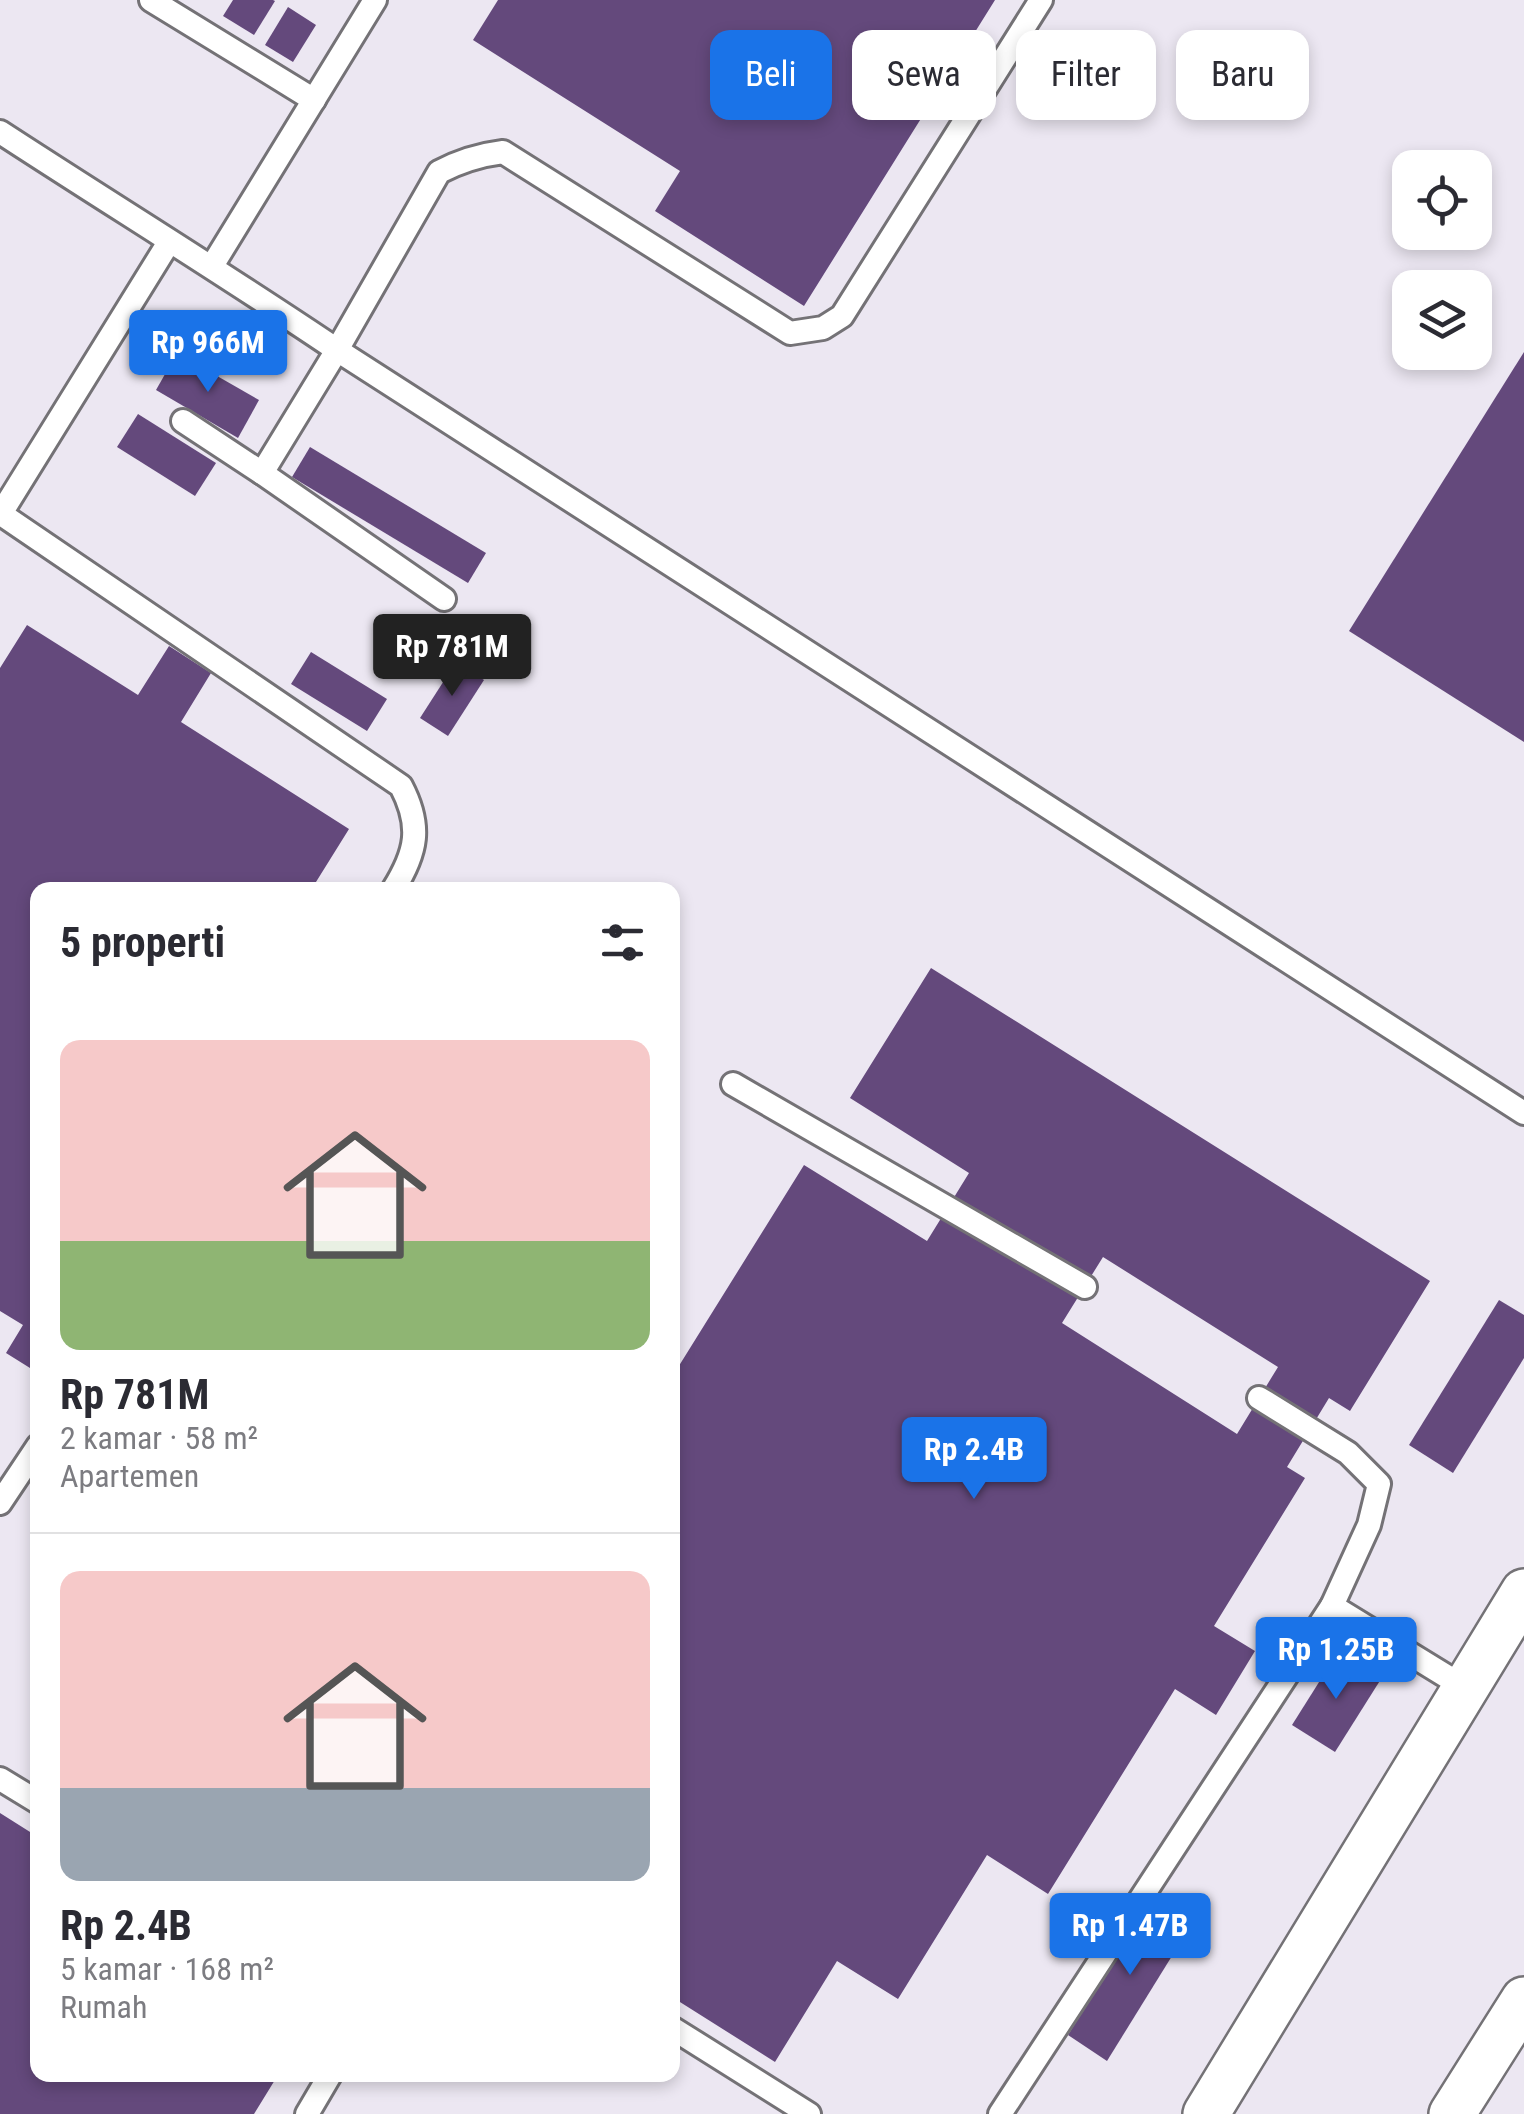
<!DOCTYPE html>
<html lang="id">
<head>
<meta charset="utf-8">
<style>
	:root { --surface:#fff; --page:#f7f7f7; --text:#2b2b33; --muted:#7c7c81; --line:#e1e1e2; --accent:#1a73e8 }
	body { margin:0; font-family:"Roboto Condensed",sans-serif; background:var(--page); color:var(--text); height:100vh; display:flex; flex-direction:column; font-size:38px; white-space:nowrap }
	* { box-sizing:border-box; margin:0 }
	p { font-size:32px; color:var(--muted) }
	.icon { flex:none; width:55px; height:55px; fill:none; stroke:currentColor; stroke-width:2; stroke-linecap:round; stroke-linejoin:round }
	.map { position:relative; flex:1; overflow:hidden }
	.panel { position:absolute; left:30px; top:882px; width:650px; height:1200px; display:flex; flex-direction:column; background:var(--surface); border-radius:20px; box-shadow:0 5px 15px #0003 }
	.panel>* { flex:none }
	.hud { position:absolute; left:710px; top:30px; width:662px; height:90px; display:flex; gap:20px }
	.controls { position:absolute; left:1392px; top:150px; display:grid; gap:20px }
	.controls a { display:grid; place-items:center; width:100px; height:100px; border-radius:20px; background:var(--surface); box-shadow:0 5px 15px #0003; font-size:50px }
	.price { position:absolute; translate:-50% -85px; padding:0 22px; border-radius:10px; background:var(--accent); color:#fff; font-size:32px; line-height:65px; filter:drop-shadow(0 2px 5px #0008) }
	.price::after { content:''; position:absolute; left:50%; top:60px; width:30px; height:22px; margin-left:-15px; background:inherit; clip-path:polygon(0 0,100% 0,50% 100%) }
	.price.selected { background:#222; color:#fff }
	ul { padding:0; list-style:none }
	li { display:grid; align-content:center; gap:20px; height:530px; padding:0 30px }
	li+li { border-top:2px solid var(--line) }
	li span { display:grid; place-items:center; height:310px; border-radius:20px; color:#555 }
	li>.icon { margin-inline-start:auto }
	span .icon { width:180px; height:180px; fill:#fffc; stroke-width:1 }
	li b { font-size:42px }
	h2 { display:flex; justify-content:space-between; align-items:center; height:120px; padding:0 30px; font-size:42px }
	.chip { padding:0 35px; border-radius:20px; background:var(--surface); box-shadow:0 5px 15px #0003; font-size:35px; line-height:90px }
	.chip.selected { background:var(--accent); color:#fff }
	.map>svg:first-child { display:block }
	.built { fill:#ece7f2; fill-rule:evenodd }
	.building { fill:#64497c; fill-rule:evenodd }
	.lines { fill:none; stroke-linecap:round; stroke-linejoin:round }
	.lane-casing { stroke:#747276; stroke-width:28 }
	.street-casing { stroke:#747276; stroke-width:50 }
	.lane { stroke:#fff; stroke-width:22 }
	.street { stroke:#fff; stroke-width:45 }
</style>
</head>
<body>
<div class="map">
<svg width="1524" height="2114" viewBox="0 0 1524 2114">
	<rect width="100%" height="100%" fill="#f6f4f8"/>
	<!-- built -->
	<path class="built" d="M0 0H1524V2114H0ZM1410 168H1475V232H1410ZM1410 288H1475V352H1410ZM38 890H672V2075H38Z"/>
	<!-- building -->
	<g class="building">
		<path d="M233 0H273L275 1 254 35 223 16Z"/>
		<path d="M498 0H995L804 306 655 211 680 171 473 40Z"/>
		<path d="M288 7 316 25 293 62 265 45Z"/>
		<path d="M1524 352V742L1349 631Z"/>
		<path d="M177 353 259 400 238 438 156 390Z"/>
		<path d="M138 414 216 463 195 496 117 447Z"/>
		<path d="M310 447 486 553 468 583 292 477Z"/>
		<path d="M27 625 138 695 169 646 211 673 181 722 349 829 311 890H38V1373L6 1353 23 1325 0 1311V668Z"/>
		<path d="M311 652 387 699 367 731 291 684Z"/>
		<path d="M456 662 484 680 448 736 420 718Z"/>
		<path d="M931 968 1430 1281 1350 1411 1329 1398 1287 1467 1305 1478 1214 1626 1255 1651 1216 1715 1175 1689 1048 1894 987 1855 898 1999 837 1961 775 2062 672 1997V1377L804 1165 927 1241 969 1173 850 1098ZM1103 1257 1278 1367 1237 1434 1062 1323Z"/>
		<path d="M1499 1300 1524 1315V1358L1453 1473 1409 1445Z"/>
		<path d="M1338 1652 1381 1679 1335 1752 1292 1725Z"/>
		<path d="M0 1813 38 1837V2075H278L254 2114H0Z"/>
		<path d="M1153 1896 1193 1922 1107 2061 1068 2035Z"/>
	</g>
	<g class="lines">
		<defs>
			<g id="lane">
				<path d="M151 0 314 100"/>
				<path d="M0 132C112 205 226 275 337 350L1524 1113"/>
				<path d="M212 266 375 0"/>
				<path d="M183 421 262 473"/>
				<path d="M1 514 401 786C422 826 417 852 393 890"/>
				<path d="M0 515 169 242"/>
				<path d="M444 599 262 473 337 350 439 172C460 161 479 155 503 152L790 333 823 328 842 316 1041 0"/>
				<path d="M733 1084 1085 1287"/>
				<path d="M1259 1398 1348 1453 1379 1484 1369 1525 1332 1606"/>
				<path d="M0 1503 38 1446"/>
				<path d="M0 1779 38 1802"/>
				<path d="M672 2028 809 2114"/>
				<path d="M307 2114 330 2075"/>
				<path d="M1000 2114 1332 1606 1464 1687"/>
			</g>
			<g id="street">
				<path d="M1206 2114 1524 1592"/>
				<path d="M1452 2114 1524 2000"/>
			</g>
		</defs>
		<!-- lane casing -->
		<use href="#lane" class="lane-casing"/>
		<!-- street casing -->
		<use href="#street" class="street-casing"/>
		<!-- lane -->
		<use href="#lane" class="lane"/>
		<!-- street -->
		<use href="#street" class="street"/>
	</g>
</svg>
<div class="controls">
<a><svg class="icon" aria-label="locate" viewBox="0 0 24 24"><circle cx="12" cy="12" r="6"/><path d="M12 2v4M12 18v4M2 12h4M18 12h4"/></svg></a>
<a><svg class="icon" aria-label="layers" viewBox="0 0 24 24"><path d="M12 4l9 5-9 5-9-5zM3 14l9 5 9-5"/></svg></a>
</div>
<b class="price" style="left:208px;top:395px">Rp 966M</b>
<b class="price selected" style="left:452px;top:699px">Rp 781M</b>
<b class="price" style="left:974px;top:1502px">Rp 2.4B</b>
<b class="price" style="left:1336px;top:1702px">Rp 1.25B</b>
<b class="price" style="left:1130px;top:1978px">Rp 1.47B</b>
<div class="hud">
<a class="chip selected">Beli</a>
<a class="chip">Sewa</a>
<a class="chip">Filter</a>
<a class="chip">Baru</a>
</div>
<section class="panel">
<h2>5 properti<svg class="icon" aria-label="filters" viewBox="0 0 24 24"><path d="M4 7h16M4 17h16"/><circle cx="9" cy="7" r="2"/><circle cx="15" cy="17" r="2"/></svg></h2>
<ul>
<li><span style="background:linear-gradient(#f6c9c9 65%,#8fb573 0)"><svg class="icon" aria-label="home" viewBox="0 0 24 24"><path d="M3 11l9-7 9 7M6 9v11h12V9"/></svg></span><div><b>Rp 781M</b><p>2 kamar · 58 m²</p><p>Apartemen</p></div></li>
<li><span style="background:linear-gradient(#f6c9c9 70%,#9aa5b1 0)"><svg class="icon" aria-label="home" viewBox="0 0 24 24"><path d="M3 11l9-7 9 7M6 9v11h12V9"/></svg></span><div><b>Rp 2.4B</b><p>5 kamar · 168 m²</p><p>Rumah</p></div></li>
</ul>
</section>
</div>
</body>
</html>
